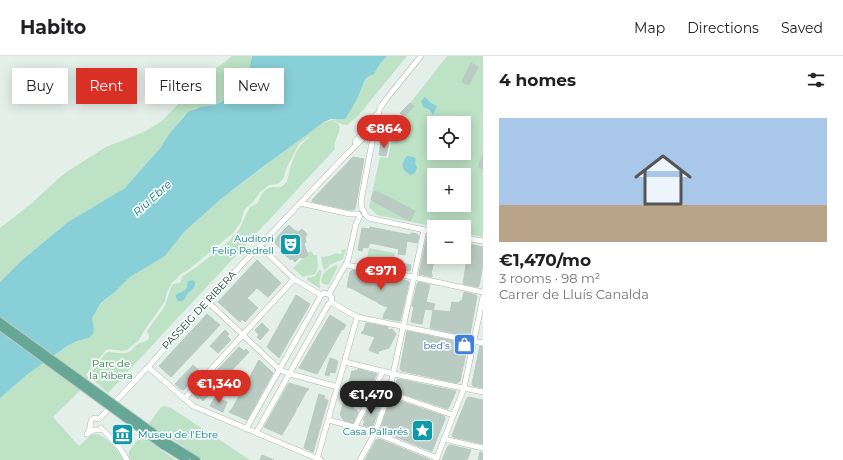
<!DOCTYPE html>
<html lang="en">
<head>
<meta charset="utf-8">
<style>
	:root { --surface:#fff; --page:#f6f6f6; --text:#202124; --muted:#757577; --line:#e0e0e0; --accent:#d93025 }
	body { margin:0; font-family:Montserrat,sans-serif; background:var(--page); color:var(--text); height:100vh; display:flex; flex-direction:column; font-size:15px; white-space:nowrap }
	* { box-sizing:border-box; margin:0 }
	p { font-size:13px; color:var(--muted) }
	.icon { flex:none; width:22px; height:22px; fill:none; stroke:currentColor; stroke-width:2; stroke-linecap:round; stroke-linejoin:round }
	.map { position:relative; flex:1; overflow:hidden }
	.side { display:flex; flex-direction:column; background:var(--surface); width:360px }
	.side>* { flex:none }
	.banner { position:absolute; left:12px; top:12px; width:380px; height:36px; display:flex; gap:8px }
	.fabs { position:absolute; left:427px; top:60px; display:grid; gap:8px }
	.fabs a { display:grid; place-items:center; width:44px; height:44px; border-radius:0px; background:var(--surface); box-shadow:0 2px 10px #0003; font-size:20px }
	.price { position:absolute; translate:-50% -34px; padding:0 9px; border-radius:14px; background:var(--accent); color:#fff; font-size:13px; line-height:26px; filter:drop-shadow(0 1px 2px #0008) }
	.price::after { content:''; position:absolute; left:50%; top:24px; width:12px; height:9px; margin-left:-6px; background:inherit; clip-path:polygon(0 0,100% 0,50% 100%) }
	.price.on { background:#222; color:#fff }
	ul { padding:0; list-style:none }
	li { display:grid; align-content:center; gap:8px; height:212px; padding:0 16px }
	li+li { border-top:1px solid var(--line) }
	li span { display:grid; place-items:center; height:124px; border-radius:0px; color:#555 }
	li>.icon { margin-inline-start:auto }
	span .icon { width:72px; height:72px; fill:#fffc; stroke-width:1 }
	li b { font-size:17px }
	h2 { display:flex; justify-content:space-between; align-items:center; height:48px; padding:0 16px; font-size:17px }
	.chip { padding:0 14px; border-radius:0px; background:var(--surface); box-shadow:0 2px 10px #0003; font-size:14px; line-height:36px }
	.chip.on { background:var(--accent); color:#fff }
	header { display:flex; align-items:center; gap:24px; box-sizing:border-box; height:56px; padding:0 20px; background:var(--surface); border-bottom:1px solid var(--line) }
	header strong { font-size:19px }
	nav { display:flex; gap:22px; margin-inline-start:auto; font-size:14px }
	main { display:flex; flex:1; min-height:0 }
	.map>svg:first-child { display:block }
	.green { fill:#bde2c5; fill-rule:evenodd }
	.water { fill:#89cfd8 }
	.building { fill:#bacbc3; stroke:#b7cac1 }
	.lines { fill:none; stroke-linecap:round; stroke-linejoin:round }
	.minor-casing { stroke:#a7b8b1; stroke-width:6 }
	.major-casing { stroke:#c1cbc8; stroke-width:8 }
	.minor { stroke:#fff; stroke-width:5 }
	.major { stroke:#66a895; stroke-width:6 }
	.major-bridge-casing { stroke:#c1cbc8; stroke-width:8; stroke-linecap:butt }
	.major-bridge { stroke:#66a895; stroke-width:6 }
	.labels { text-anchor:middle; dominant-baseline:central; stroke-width:3.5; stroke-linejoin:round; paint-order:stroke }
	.culture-label { font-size:10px; fill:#0d838f; stroke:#f6fbf9; text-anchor:end }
	.street-label { font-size:10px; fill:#224439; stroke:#f6fbf9 }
	.shop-label { font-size:10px; fill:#366cbe; stroke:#f6fbf9; text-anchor:end }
	.park-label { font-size:10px; fill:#287e46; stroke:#f6fbf9 }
	.water-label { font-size:11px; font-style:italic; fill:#167786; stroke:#f6fbf9 }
</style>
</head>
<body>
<header>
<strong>Habito</strong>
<nav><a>Map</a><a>Directions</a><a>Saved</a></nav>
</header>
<main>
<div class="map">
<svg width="483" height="404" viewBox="0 0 483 404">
	<rect width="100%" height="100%" fill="#e5efea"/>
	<!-- green -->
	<g class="green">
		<path d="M232 0H252L249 15 236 20 230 37 226 42 221 46 215 49 194 53 183 61 169 78 161 91 125 132 68 166 21 205 0 226V172L32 147 59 122 68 115 106 91 144 76 162 65 208 17 225 6Z"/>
		<path d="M387 0H407L358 60 347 69C341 69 338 65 332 65 349 70 332 81 335 93L108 337 88 319 105 298 108 296C113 296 119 298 125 297 131 297 133 291 138 288 141 286 148 286 149 281 149 279 148 277 147 275L165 250 170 234 173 228 180 227 182 221 183 220 198 210 229 185 239 174 248 155 250 151 258 147C259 143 260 141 262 138 271 126 276 135 284 129 289 125 289 114 291 109 294 101 297 92 303 87 306 84 309 81 312 78L299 88 287 111 283 123 280 126 277 128 269 129 260 136 253 146 245 153 243 157 241 166 233 177 188 214 182 217 172 227 167 236 165 245 144 275 139 284 127 294 123 295 109 293 106 294 86 319 91 324 53 361 79 390 92 378C104 376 118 395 124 404H0V342L28 318 67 290 77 285 89 282 94 273 92 262 95 257 102 247 115 236 130 221 165 200 184 176 221 143 312 74C320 69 327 64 337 63L360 38 362 29 369 19 374 18 380 8Z"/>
		<path d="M447 0H483V181L464 177V171H436L377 159 369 151 380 101 388 102 392 83 399 75V64L404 55ZM434 67H464V97H434ZM434 119H464V149H434Z"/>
		<path d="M369 192 395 197 392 211 366 206Z"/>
		<path d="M346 193 343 203 330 209 325 214 323 213 321 200 322 201 329 200 336 197 340 198 342 197 341 194Z"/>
		<path d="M311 195 314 199H317L318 211 315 218 303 221 293 212 302 203 308 198 307 197Z"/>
		<path d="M336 209 338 210 329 228C326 229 323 229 321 225 322 217 328 212 336 209Z"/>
		<path d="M319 214 322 215C320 221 319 225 320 231L319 232 307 224V222L315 220Z"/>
		<path d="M164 350 171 352 250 404H203L168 380 159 393 176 404H131C128 400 128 398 130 394L161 351Z"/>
	</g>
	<!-- water -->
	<g class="water">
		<path d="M252 0H387L380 8 374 18C362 21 363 32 358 41 354 48 350 56 345 63H331L324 66 260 113 221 143 184 176 165 200 130 221 115 236 101 247 92 262 94 273 93 278 89 282 77 285 67 290 28 318 0 342V226L21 205 68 166 125 132 161 91 169 78 188 56 201 51 215 49 221 46 226 42 230 37 236 20 249 15Z"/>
		<path d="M425 41 431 47 437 50 433 59 430 54 423 51 421 45Z"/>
		<path d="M407 100 414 101 416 103 415 107 417 112 415 117 411 119C409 118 407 117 405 115 401 111 403 104 407 100Z"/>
		<path d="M192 224 195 226V230C193 233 190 235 188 237 184 242 186 246 178 245 172 236 181 238 185 234 188 232 187 228 188 225Z"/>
	</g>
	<!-- building -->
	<g class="building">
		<path d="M471 7 478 11 469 29 462 26Z"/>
		<path d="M410 47 414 50 404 61 400 57Z"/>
		<path d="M386 67 387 69 389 67 393 70 391 72 394 75 392 77 399 79 397 87 389 85 391 77 383 69Z"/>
		<path d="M381 85 389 87 386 100 379 99Z"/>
		<path d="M483 99V113L478 111Z"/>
		<path d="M353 101 364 103 355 153 353 154H350L313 146 312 144Z"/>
		<path d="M375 135 378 137V136L415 155 410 165 373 145 371 143Z"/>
		<path d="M289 169 294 174 298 176 302 173 307 178 305 182 306 186 304 188 308 199 303 202 302 201 301 202 300 201 295 206 291 202V204L286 200 281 195 280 192 275 187 276 186 275 185 279 179Z"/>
		<path d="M370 171 410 179 411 177 417 178 419 180 417 187 407 185 405 199 398 198 399 193 370 187 368 192 363 191 362 195 358 194 362 172 369 173Z"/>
		<path d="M427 180 434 181 435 201 431 218H432V221L419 218Z"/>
		<path d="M464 187 483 191V208L479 230 478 231 463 228 467 203H464Z"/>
		<path d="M257 204 281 227 268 241 257 232 247 242 258 252 245 266 242 263 240 266 218 246Z"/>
		<path d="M395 206 411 209 410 215 394 212Z"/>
		<path d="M352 214 408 225 409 226 400 265 383 262 384 258 388 251 384 250 378 247V246L373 244 351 232 347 231 350 216Z"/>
		<path d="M419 226 430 229 426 246 435 248 433 254 425 253 422 268 411 266 414 251 412 250 417 228Z"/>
		<path d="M464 236 476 239 477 240 470 278 467 280 430 272 433 254 450 256 452 246 459 247 460 245H462Z"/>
		<path d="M296 239 310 248 279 302 267 291Z"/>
		<path d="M207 258 220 269 171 321 159 310Z"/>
		<path d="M330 259 346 269 343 274 342 273 317 318 299 312Z"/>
		<path d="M262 267 269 274 260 284 257 281 259 279 255 274Z"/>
		<path d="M366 267 388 271V274L392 273 396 278 389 292 379 295 378 298 369 294 375 281 361 277 364 274Z"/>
		<path d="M225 274 229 278 227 280 231 284 218 297 210 290Z"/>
		<path d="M407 275 468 288 460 325 457 327 402 315 400 313Z"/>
		<path d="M480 290 483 291V332L473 330 472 328Z"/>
		<path d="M239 291 244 295 246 293 249 296 203 345 199 341 198 343 194 339Z"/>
		<path d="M330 302 338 305 335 317 330 316 329 320 325 319Z"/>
		<path d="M259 304 273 317 247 364 229 356 232 353Z"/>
		<path d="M193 309 201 316 184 334 181 333 175 328Z"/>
		<path d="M358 313 377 318 372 327 361 324 353 353 357 354V356H358L353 367 343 364 344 362H341L342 360 340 359 352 315 354 316 355 314 357 315Z"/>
		<path d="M398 323 456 335 448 353 394 335V332L397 324Z"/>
		<path d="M289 327 309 333 306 336 298 351 296 352V355L283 377 282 379 264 371Z"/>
		<path d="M319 338 325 340 324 343 328 344 313 396 304 392Z"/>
		<path d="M215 341 227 346 223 356 210 350Z"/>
		<path d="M469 341 483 344V388L453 381 452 379 467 342Z"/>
		<path d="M374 342H376L373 349 380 351 372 372 363 369 365 365 363 364Z"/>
		<path d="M391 342 444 360 445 363 432 395H431L381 375 380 374Z"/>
		<path d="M379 383 428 403 430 404H365L376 384Z"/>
		<path d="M450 389 471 394 467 404H442L448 390Z"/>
		<path d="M480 396 483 397V404H478Z"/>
		<path d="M262 399 274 404H260Z"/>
	</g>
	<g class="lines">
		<defs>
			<g id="minor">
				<path d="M355 86 376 59"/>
				<path d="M300 147 350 158H358"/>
				<path d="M362 153 361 145 369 102 377 62 380 52 387 42 421 0"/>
				<path d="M362 153 364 155 365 158 369 162 434 176"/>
				<path d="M464 182 483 185"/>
				<path d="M260 190 294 223 321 239"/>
				<path d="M346 209 413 221 483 236"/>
				<path d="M329 238 348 204 356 168 360 160"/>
				<path d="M207 245 280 314 290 318 338 331"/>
				<path d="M331 246 357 261 483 287"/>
				<path d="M345 306 394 318 483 336"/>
				<path d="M148 311 193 350 321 404"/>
				<path d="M389 337 453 359"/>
				<path d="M184 343 294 223"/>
				<path d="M99 363 148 311 207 245 344 101C356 89 369 78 377 62"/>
				<path d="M99 363C90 360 91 365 90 372 89 374 88 376 87 378L94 374H99L101 372"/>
				<path d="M329 364 375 377 437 402"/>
				<path d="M355 371 383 315"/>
				<path d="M101 372 120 392 127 404"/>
				<path d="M246 373 319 243 320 240 324 237 329 238"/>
				<path d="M256 377 328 249 331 246 332 242 329 238"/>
				<path d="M444 383 483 392"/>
				<path d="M317 403 357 261"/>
				<path d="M360 404 375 377 389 337 424 174"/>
				<path d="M436 404 464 332 483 241"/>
			</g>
			<g id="major">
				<path d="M166 385 197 404"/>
				<path d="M163 390 186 404"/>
			</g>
		</defs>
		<!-- minor casing -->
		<use href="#minor" class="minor-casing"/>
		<!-- major casing -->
		<use href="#major" class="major-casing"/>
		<!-- minor -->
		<use href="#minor" class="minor"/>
		<!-- major -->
		<use href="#major" class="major"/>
		<defs>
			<g id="major-bridge">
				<path d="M0 265 166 385"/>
				<path d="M0 271 163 390"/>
			</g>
		</defs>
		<!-- major-bridge casing -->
		<use href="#major-bridge" class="major-bridge-casing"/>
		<!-- major-bridge -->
		<use href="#major-bridge" class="major-bridge"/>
	</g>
	<!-- icons -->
	<defs>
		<symbol id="theatre-square" viewBox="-11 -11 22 22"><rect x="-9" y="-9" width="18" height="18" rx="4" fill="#0f9aa8" stroke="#f6fbf9"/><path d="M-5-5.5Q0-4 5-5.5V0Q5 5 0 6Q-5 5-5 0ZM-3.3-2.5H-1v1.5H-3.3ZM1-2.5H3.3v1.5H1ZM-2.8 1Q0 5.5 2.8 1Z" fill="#fff"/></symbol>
		<symbol id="shop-square" viewBox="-11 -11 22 22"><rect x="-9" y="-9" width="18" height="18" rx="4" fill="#3f7fe0" stroke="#f6fbf9"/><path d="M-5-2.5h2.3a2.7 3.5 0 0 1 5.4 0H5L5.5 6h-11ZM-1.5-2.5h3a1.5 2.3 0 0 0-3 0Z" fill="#fff"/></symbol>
		<symbol id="sight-square" viewBox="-11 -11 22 22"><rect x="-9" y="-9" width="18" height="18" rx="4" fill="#0f9aa8" stroke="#f6fbf9"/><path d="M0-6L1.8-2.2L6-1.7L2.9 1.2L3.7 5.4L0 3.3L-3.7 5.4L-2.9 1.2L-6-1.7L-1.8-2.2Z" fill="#fff"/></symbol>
		<symbol id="museum-square" viewBox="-11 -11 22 22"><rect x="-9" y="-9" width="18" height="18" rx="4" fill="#0f9aa8" stroke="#f6fbf9"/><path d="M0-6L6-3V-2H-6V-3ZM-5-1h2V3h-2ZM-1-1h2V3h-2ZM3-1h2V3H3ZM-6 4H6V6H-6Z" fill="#fff"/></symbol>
	</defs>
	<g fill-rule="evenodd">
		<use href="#theatre-square" x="278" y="176" width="25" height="25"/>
		<use href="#shop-square" x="452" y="276" width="25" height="25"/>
		<use href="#sight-square" x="410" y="362" width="25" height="25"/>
		<use href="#museum-square" x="110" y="366" width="25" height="25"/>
	</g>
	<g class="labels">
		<!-- culture labels -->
		<g class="culture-label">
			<text x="274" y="182">Auditori<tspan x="274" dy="12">Felip Pedrell</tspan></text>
			<text x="408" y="375">Casa Pallarés</text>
			<text x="138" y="378" text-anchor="start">Museu de l'Ebre</text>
		</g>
		<!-- street labels -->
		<g class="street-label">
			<text transform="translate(199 254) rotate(-47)">PASSEIG DE RIBERA</text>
		</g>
		<!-- shop labels -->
		<g class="shop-label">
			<text x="450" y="289">bed's</text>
		</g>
		<!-- park labels -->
		<g class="park-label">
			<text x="111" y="307">Parc de<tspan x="111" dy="12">la Ribera</tspan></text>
		</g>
		<!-- water labels -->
		<g class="water-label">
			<text transform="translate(152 142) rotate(-42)">Riu Ebre</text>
		</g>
	</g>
</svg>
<div class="fabs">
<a><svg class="icon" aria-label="locate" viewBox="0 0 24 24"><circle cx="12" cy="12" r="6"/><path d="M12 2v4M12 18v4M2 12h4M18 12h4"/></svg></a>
<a>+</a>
<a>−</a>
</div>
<b class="price" style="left:384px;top:93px">€864</b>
<b class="price" style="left:381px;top:235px">€971</b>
<b class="price" style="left:219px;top:348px">€1,340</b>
<b class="price on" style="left:371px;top:359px">€1,470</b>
<div class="banner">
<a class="chip">Buy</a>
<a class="chip on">Rent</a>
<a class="chip">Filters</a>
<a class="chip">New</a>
</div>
</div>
<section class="side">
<h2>4 homes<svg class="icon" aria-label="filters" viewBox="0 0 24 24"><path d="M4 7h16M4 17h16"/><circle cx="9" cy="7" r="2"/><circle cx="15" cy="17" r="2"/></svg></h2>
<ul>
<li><span style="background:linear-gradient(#a9c7e8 70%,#b9a48a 0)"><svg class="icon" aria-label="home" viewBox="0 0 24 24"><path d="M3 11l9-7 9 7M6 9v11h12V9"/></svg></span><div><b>€1,470/mo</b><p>3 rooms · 98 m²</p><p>Carrer de Lluís Canalda</p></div></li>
</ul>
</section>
</main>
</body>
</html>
